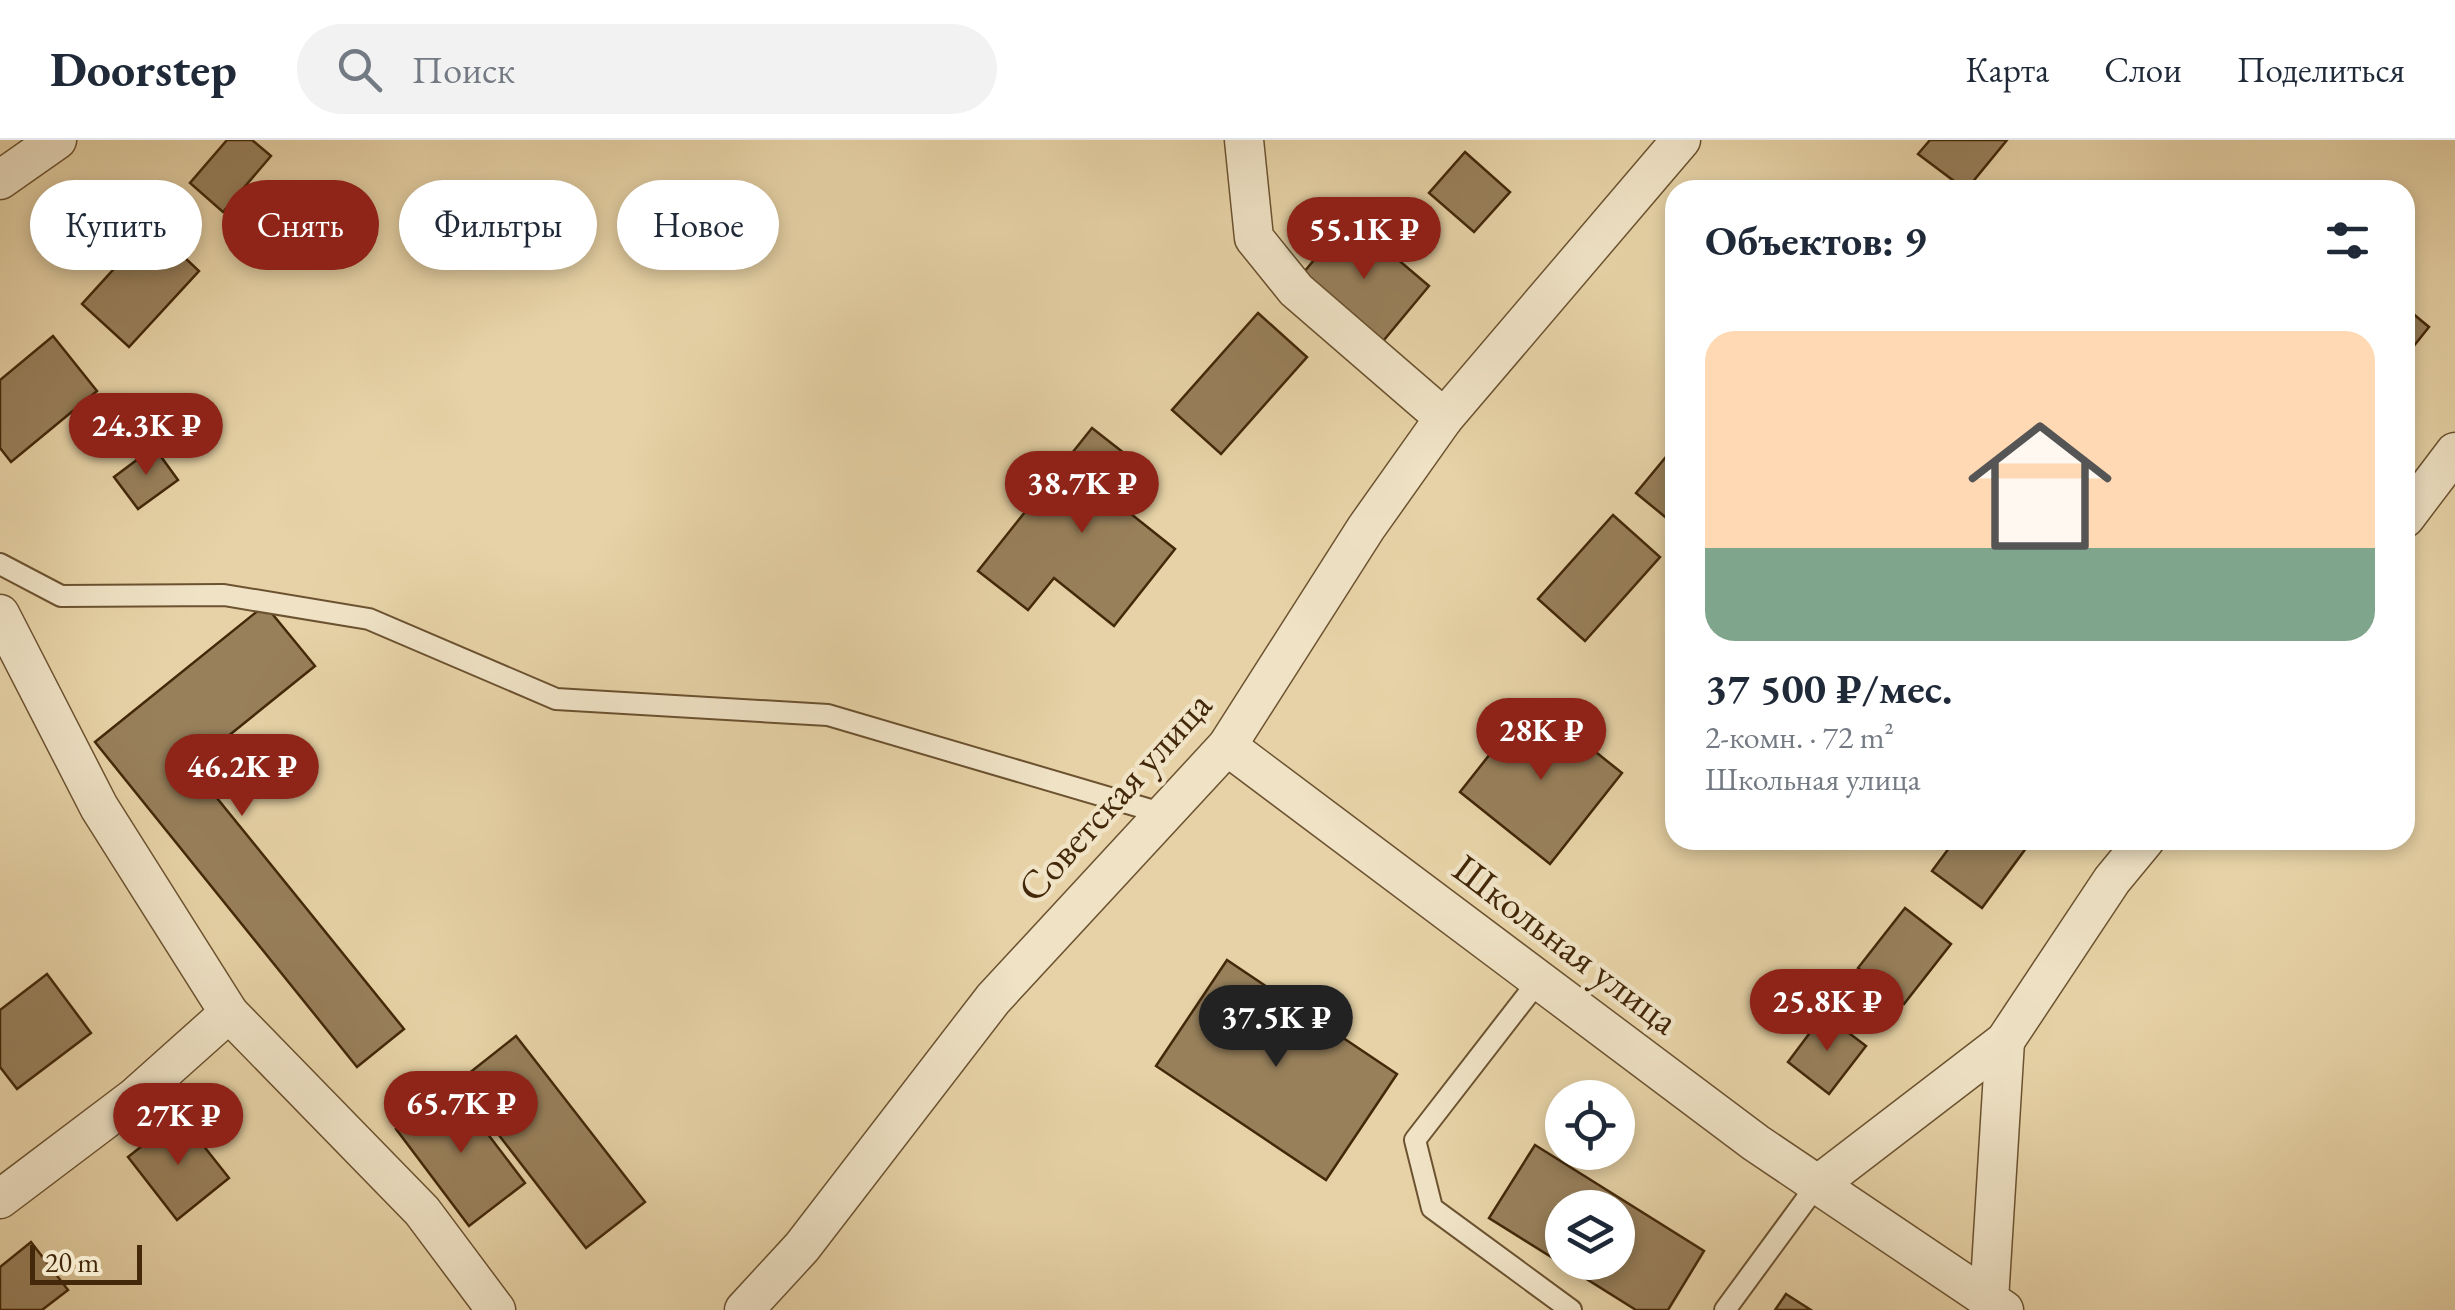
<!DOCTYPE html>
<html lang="ru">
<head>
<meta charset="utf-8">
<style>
	:root { --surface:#fff; --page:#f2f2f3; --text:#1f2937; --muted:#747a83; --line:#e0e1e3; --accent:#8f2418 }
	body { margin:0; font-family:"EB Garamond",serif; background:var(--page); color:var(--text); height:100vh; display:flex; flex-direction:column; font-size:38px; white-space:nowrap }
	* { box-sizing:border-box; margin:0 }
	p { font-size:32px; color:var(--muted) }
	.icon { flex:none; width:55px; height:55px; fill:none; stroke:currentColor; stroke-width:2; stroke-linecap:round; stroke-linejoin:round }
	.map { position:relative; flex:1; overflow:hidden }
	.drawer { position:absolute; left:1665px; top:40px; width:750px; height:670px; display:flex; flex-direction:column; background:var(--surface); border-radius:30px; box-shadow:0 5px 15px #0003 }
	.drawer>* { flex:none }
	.top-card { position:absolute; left:30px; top:40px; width:950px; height:90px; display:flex; gap:20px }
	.controls { position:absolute; left:1545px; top:940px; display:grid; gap:20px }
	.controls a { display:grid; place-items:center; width:90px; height:90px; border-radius:50%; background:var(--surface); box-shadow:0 5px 15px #0003; font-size:50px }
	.scale { position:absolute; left:30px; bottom:25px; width:112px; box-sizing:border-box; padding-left:10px; border:5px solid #432809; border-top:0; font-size:28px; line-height:35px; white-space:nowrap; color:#432809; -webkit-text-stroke:8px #efe2c5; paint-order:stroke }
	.price { position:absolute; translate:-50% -85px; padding:0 22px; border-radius:35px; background:var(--accent); color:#fff; font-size:32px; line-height:65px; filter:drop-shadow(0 2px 5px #0008) }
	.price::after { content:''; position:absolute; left:50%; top:60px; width:30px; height:22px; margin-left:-15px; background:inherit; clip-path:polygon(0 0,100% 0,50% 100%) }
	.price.on { background:#222; color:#fff }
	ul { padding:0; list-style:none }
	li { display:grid; align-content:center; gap:20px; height:530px; padding:0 40px }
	li span { display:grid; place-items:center; height:310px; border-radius:30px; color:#555 }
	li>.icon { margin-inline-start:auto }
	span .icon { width:180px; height:180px; fill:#fffc; stroke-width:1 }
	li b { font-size:42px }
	h2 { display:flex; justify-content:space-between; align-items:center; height:120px; padding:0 40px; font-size:42px }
	.chip { padding:0 35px; border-radius:45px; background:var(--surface); box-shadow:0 5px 15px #0003; font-size:35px; line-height:90px }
	.chip.on { background:var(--accent); color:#fff }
	header { display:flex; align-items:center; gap:60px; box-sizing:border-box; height:140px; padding:0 50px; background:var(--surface); border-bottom:2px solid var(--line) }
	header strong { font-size:48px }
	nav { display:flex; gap:55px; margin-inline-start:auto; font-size:35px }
	.search { width:700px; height:90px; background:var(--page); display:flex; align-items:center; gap:25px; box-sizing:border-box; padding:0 35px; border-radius:55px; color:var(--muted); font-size:38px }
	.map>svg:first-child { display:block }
	.building { fill:#98805b; stroke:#432809; stroke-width:2.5; fill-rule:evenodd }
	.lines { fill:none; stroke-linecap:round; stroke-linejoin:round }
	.lane-casing { stroke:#6c5230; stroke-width:24 }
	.street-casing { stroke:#6c5230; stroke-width:41 }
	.lane { stroke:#efe2c5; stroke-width:20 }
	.street { stroke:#efe2c5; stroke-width:38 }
	.labels { text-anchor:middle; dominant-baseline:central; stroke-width:9; stroke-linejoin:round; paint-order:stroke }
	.street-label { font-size:40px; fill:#432809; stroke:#efe2c5 }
</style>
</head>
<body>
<header>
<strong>Doorstep</strong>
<div class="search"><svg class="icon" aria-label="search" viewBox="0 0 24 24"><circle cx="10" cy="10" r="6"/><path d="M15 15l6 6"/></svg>Поиск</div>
<nav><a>Карта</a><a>Слои</a><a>Поделиться</a></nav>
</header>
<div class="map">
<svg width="2455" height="1170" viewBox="0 0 2455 1170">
	<rect width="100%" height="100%" fill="#e6d2a6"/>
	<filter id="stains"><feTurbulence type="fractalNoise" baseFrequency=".002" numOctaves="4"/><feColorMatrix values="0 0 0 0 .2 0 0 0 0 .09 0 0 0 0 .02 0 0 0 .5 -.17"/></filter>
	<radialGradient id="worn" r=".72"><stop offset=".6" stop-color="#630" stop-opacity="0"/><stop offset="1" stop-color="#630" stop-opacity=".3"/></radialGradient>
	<!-- building -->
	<g class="building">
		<path d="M227 0H252L271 16 223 72 190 43Z"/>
		<path d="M1930 0H2007L1966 50 1918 14Z"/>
		<path d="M1465 12 1510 52 1474 92 1429 53Z"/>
		<path d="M1349 78 1429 146 1379 206 1299 138Z"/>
		<path d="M152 87 199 131 129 207 82 164Z"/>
		<path d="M2405 167 2429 187 2405 217Z"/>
		<path d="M1258 173 1307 217 1221 314 1172 270Z"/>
		<path d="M53 196 97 251 11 322 0 308V240Z"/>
		<path d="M1092 288 1143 328 1116 362 1175 409 1114 486 1054 438 1028 470 978 431Z"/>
		<path d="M1675 306V385L1636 353Z"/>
		<path d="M154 307 178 340 138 369 114 337Z"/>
		<path d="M1613 375 1660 417 1585 501 1538 459Z"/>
		<path d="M265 465 315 526 191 626 404 889 357 927 95 602Z"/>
		<path d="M1532 561 1622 633 1550 724 1460 652Z"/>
		<path d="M1955 700H2032L1982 768 1932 731Z"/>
		<path d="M1905 768 1951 804 1904 864 1858 828Z"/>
		<path d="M1227 820 1397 934 1326 1040 1156 926Z"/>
		<path d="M47 834 91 893 17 949 0 927V870Z"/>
		<path d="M1824 874 1866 906 1829 954 1788 922Z"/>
		<path d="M516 896 645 1062 586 1108 458 942Z"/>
		<path d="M452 947 525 1043 469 1086 396 989Z"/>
		<path d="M180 976 229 1038 177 1080 128 1017Z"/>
		<path d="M1535 1005 1704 1111 1668 1170H1636L1489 1078ZM1562 1068H1618V1122H1562Z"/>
		<path d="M31 1102 68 1150 42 1170H0V1127Z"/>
		<path d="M1786 1154 1811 1170H1775Z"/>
	</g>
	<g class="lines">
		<defs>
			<g id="lane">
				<path d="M0 424 61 456 224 455 369 479 556 559 828 575 1161 673"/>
				<path d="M1539 840 1415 1000 1432 1068 1571 1170"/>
				<path d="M1725 1170 1816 1046"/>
			</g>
			<g id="street">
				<path d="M1244 0 1254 98 1296 150 1444 278"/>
				<path d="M0 40 57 0"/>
				<path d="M2405 378 2455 312"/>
				<path d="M0 474 99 667 229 873 422 1071 496 1170"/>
				<path d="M1227 606 1756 1003 2004 1170"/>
				<path d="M1816 1046 2005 901 2112 740 2145 700"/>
				<path d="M0 1059 135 957 229 873"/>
				<path d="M1989 1160 2005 901"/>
				<path d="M744 1170 802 1107 993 859 1227 606 1366 388 1444 278 1681 0"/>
			</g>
		</defs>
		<!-- lane casing -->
		<use href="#lane" class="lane-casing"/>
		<!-- street casing -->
		<use href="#street" class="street-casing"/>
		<!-- lane -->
		<use href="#lane" class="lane"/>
		<!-- street -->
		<use href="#street" class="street"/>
	</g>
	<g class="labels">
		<!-- street labels -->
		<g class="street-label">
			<text transform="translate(1114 656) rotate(-48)">Советская улица</text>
			<text transform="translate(1566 804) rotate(37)">Школьная улица</text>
		</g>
	</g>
	<rect width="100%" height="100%" filter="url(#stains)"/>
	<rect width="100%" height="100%" fill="url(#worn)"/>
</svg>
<div class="controls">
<a><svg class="icon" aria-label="locate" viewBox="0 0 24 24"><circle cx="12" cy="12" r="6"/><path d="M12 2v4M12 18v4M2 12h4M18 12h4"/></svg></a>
<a><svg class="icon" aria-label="layers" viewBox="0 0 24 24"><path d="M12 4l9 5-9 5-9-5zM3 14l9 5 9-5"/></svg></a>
</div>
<div class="scale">20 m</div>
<b class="price" style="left:1364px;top:142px">55.1K ₽</b>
<b class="price" style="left:146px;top:338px">24.3K ₽</b>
<b class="price" style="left:1082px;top:396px">38.7K ₽</b>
<b class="price" style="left:1541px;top:643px">28K ₽</b>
<b class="price" style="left:242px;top:679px">46.2K ₽</b>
<b class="price" style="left:1827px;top:914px">25.8K ₽</b>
<b class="price on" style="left:1276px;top:930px">37.5K ₽</b>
<b class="price" style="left:461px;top:1016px">65.7K ₽</b>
<b class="price" style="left:178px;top:1028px">27K ₽</b>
<div class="top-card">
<a class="chip">Купить</a>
<a class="chip on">Снять</a>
<a class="chip">Фильтры</a>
<a class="chip">Новое</a>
</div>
<section class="drawer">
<h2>Объектов: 9<svg class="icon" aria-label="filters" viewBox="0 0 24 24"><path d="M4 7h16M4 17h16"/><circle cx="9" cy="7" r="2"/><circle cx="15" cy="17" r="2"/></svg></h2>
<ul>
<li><span style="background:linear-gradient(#ffd9b3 70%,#7fa58c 0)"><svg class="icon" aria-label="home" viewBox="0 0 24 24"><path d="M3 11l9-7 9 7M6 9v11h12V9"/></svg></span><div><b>37 500 ₽/мес.</b><p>2-комн. · 72 m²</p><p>Школьная улица</p></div></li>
</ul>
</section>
</div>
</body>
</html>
